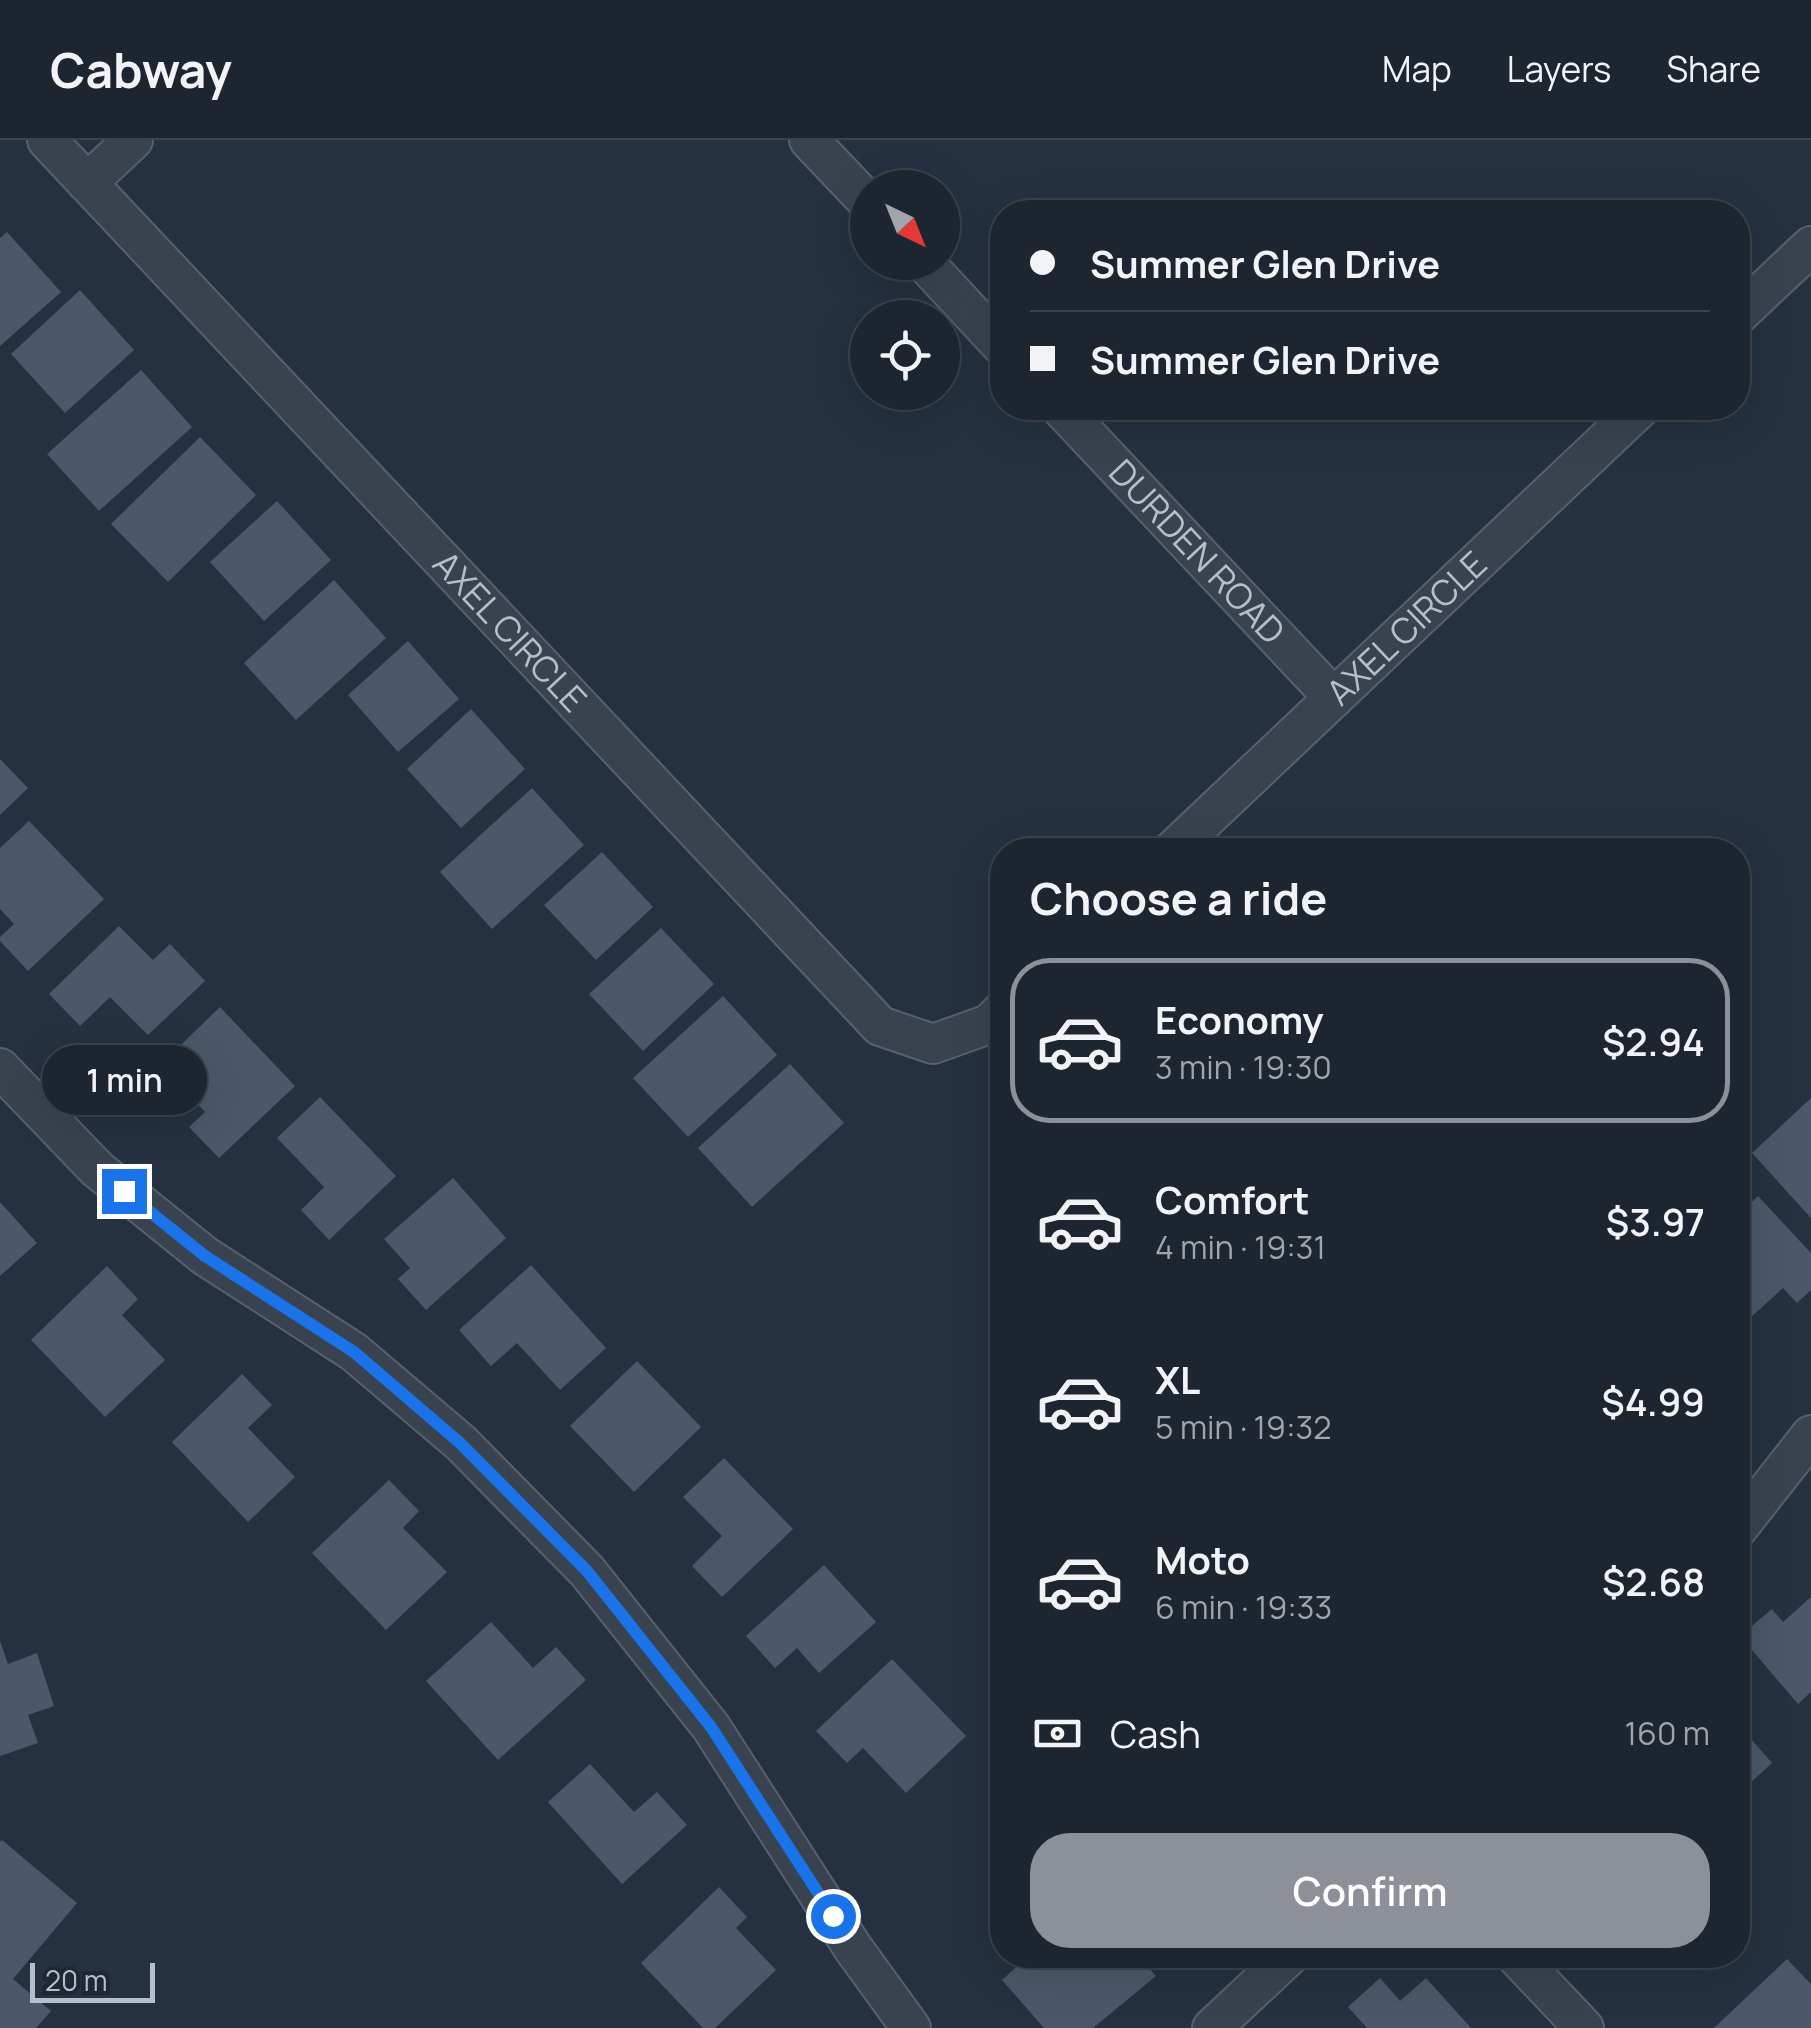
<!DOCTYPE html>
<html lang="en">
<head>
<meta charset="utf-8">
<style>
	:root { --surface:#1c2530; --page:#252d38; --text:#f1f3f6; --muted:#a0a5ab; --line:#3a424c; --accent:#8c9099 }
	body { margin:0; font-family:Manrope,sans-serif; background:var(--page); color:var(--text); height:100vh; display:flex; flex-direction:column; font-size:38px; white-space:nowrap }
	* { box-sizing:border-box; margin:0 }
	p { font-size:32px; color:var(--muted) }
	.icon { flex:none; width:55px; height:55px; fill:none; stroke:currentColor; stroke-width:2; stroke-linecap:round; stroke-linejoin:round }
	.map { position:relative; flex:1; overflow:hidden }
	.details { position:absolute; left:990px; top:698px; width:760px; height:1130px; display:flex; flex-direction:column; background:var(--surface); border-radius:40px; box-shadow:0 10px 40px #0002,0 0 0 2px var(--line) }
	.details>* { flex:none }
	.banner { position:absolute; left:990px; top:60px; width:760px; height:220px; border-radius:40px; box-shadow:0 10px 40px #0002,0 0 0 2px var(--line); display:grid; align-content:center; height:220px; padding:0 40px; background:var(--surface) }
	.needle { width:65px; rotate:137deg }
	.buttons { position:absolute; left:850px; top:30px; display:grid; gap:20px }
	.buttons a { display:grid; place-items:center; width:110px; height:110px; border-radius:50%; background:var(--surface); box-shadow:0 10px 40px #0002,0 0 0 2px var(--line); font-size:50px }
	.scale { position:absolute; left:30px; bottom:25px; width:125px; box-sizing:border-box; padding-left:10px; border:5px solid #b5beca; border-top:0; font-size:28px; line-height:35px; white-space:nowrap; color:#b5beca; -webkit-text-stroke:8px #1e2835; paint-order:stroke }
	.end { position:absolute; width:45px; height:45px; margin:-22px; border:12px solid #1a73e8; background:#fff; box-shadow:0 0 0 5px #fff }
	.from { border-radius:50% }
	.bubble { position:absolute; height:70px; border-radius:35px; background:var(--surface); box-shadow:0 10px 40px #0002,0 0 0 2px var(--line); font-size:32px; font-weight:600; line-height:70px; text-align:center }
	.banner b { display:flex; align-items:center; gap:35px; height:95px; font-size:38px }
	.banner b+b { border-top:2px solid var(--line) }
	.banner i { width:25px; height:25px; background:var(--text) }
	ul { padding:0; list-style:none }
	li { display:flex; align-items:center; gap:30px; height:165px; margin:0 20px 15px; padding:0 20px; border:5px solid transparent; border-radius:40px }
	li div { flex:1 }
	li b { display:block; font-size:38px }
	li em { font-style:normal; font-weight:600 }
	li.selected { border-color:var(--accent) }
	li>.icon { width:90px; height:90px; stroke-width:1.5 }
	h2 { padding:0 40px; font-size:45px; line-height:120px }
	.pay { display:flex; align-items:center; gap:25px; height:110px; padding:0 40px; font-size:38px }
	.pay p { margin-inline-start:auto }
	.button { display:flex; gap:20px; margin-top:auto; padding:20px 40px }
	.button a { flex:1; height:115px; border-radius:40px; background:var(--accent); color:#fff; font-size:40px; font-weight:600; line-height:115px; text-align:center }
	header { display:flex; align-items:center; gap:60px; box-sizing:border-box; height:140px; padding:0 50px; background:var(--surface); border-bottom:2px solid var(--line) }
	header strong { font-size:48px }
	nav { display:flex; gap:55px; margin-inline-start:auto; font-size:35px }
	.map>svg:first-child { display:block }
	.building { fill:#4a5869 }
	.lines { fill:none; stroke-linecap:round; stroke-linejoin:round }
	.minor-casing { stroke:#57616d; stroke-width:42 }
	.minor { stroke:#394350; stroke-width:38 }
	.route { stroke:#1a73e8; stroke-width:12 }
	.labels { text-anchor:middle; stroke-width:9; stroke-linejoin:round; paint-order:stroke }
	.street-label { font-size:35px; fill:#b5beca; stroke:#1e2835 }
</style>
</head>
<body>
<header>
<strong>Cabway</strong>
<nav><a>Map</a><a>Layers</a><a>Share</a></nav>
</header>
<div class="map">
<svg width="1811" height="1888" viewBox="0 0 1811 1888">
	<rect width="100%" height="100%" fill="#253140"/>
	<path class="building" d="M7,92L61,152L0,206V98Z
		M80,150L134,210L65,273L11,214Z
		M141,230L192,287L99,371L47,314Z
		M200,297L256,355L168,442L111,384Z
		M277,361L331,420L264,481L210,422Z
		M334,440L386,498L296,580L244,523Z
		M408,501L459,559L398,612L348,555Z
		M471,569L525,629L461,688L407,629Z
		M0,619L28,648L0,675Z
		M532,648L584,705L492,789L440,732Z
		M29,681L104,759L28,831L0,801V797L14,784L0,769V708Z
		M602,712L653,767L596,820L544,765Z
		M119,786L153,820L170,804L205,841L148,895L110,857L80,886L49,854Z
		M661,788L714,844L643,911L589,854Z
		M723,856L777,915L688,997L633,938Z
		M220,867L295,946L219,1018L189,987L205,972L160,925Z
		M790,924L844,983L752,1067L698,1008Z
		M320,957L396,1036L329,1100L301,1070L324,1047L277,998Z
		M1811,958V1078L1752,1013Z
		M453,1038L506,1098L426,1170L398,1139L410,1128L384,1099Z
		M1758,1056L1811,1113V1150L1797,1163L1783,1148L1738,1189V1075Z
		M0,1062L37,1103L0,1136Z
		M531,1125L606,1208L560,1250L517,1203L491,1226L459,1190Z
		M107,1126L138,1159L122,1175L165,1220L105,1277L31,1200Z
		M637,1221L701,1287L634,1352L570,1286Z
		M1738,1230L1749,1242L1738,1253Z
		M242,1234L272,1265L248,1288L295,1337L248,1382L172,1302Z
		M724,1318L793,1389L722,1457L692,1426L722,1396L683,1357Z
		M389,1340L419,1371L403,1388L447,1432L386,1490L312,1413Z
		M824,1425L876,1482L819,1533L797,1508L775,1528L746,1496Z
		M1811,1457V1552L1798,1564L1740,1496L1772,1469L1783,1482Z
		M491,1482L533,1528L556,1507L586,1540L498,1620L426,1541Z
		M0,1501L8,1524L37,1513L54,1566L28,1575L38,1603L0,1616Z
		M892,1519L966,1596L906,1653L863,1608L847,1623L816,1591Z
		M1738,1584L1772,1623L1738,1654Z
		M590,1624L634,1672L657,1652L687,1685L622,1744L548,1662Z
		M2,1700L77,1763L13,1839L51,1871L36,1888H0V1702Z
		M719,1747L747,1777L736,1788L776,1830L715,1888H703L641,1823Z
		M1030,1815H1137L1156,1836L1093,1888H1044L1002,1840Z
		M1787,1819L1811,1844V1888H1714Z
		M1380,1838L1400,1861L1426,1838L1471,1888H1367L1348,1867Z"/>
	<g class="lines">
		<g class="minor-casing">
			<g id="minor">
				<path id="s1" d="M47,0L880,886L933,904L989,884L1002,871"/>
				<path d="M809,0L868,62"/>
				<path d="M87,43L133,0"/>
				<path d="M924,122L1002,206"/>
				<path d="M1738,175L1811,106"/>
				<path id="s2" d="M1061,268L1334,558"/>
				<path id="s3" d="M1173,710L1640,268"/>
				<path d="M0,928L97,1029L205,1116L354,1212L461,1303L587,1431L711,1587L853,1808L911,1888"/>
				<path d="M1738,1388L1811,1295"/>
				<path d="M1515,1815L1584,1888"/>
				<path d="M1212,1888L1290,1815"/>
			</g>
		</g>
		<use href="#minor" class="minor"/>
	</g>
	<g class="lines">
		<path class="route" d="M124,1051L205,1116L354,1212L460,1303L587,1431L711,1587L833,1776"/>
	</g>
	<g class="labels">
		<g class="street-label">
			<text dy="12" stroke="none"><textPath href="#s2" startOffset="198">DURDEN ROAD</textPath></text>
			<text dy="12" stroke="none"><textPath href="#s3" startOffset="322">AXEL CIRCLE</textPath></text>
			<text dy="12" stroke="none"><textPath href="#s1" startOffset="675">AXEL CIRCLE</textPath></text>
		</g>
	</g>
</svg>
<div class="buttons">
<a><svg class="needle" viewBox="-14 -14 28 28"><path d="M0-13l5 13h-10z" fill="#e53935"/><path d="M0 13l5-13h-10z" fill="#a0a5ab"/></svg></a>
<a><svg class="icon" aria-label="locate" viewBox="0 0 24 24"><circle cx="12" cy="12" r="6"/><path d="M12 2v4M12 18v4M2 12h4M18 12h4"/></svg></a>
</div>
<div class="scale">20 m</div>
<i class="end from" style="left:833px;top:1776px"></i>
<i class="end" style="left:124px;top:1051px"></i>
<div class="bubble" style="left:42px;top:905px;width:165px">1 min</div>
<div class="banner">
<b><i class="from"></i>Summer Glen Drive</b>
<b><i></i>Summer Glen Drive</b>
</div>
<section class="details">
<h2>Choose a ride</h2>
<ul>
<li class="selected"><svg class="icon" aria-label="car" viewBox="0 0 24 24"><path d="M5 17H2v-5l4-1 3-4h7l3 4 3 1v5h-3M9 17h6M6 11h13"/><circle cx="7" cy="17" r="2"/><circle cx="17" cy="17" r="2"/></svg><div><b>Economy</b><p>3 min · 19:30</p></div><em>$2.94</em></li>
<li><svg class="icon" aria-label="car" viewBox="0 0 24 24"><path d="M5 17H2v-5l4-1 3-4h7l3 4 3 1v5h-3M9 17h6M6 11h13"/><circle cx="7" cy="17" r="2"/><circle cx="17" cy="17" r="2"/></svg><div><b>Comfort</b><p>4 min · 19:31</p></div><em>$3.97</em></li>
<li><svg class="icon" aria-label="car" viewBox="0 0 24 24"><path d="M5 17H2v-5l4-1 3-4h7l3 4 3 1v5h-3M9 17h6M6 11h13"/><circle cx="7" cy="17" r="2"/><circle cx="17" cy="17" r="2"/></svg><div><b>XL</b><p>5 min · 19:32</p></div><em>$4.99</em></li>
<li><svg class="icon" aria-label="car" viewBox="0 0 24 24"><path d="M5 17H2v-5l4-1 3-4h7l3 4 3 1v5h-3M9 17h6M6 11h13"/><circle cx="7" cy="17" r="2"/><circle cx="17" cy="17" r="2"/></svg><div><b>Moto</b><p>6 min · 19:33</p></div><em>$2.68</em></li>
</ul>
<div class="pay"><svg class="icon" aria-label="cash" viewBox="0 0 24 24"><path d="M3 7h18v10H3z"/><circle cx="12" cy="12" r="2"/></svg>Cash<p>160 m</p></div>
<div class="button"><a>Confirm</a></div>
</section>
</div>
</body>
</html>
